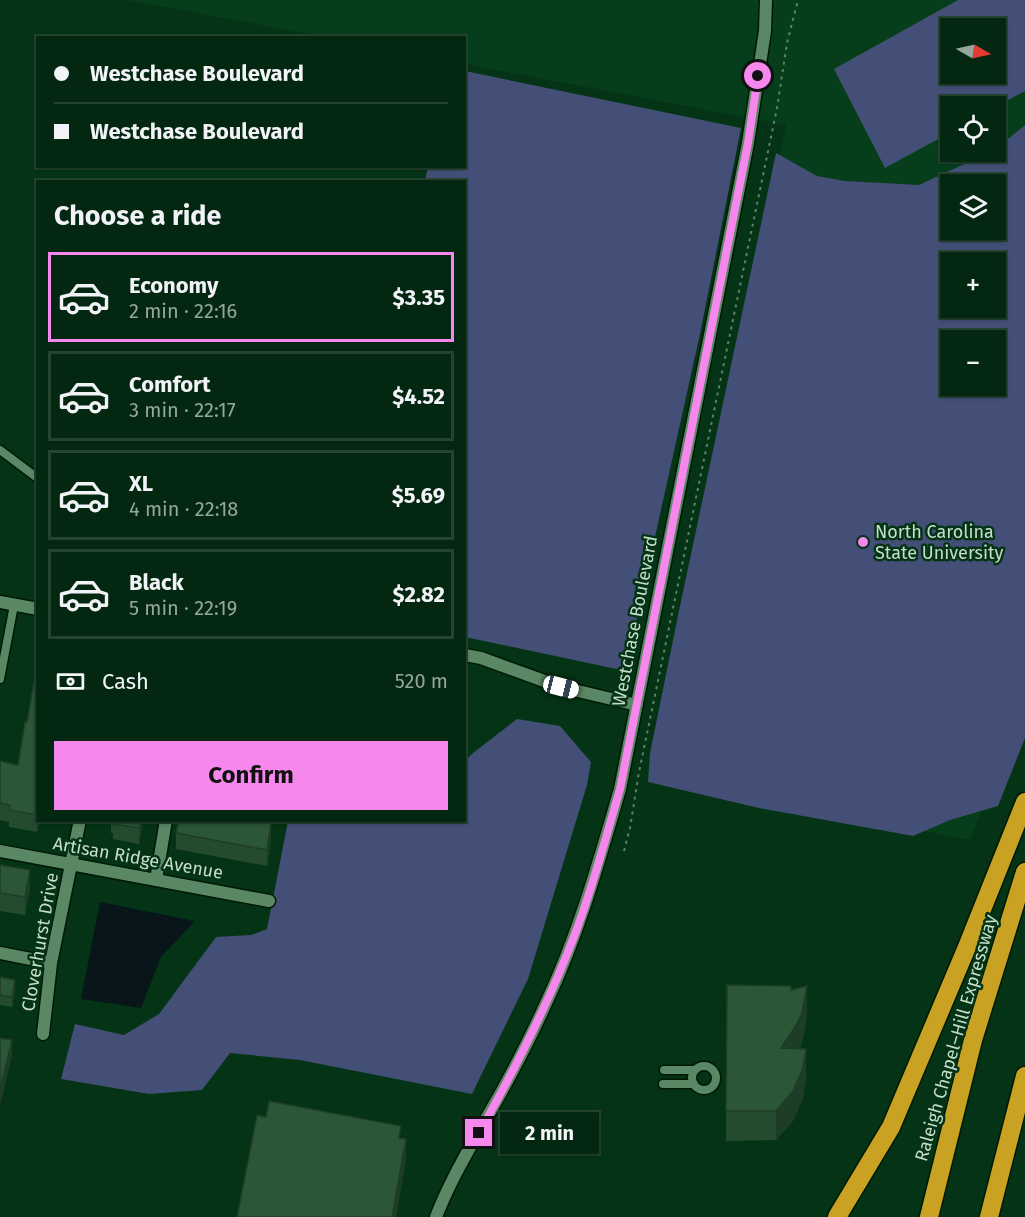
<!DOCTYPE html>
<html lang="en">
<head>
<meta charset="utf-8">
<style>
	:root { --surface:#032710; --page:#0d2f19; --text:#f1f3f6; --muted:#97a59f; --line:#244430; --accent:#f688ed }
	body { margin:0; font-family:"Fira Sans",sans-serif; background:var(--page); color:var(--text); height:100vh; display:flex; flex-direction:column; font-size:22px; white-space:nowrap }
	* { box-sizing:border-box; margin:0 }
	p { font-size:20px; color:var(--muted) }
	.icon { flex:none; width:33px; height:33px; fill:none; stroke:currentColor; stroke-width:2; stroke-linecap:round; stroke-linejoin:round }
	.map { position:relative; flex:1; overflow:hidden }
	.panel { position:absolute; left:36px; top:180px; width:430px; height:642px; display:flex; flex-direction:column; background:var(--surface); border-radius:0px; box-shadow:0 2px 4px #0004,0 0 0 2px var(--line) }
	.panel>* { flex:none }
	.guide { position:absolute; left:36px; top:36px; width:430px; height:132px; border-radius:0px; box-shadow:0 2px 4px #0004,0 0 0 2px var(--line); display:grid; align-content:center; height:132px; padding:0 18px; background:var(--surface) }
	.needle { width:39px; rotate:99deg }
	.buttons { position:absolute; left:940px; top:18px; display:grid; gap:12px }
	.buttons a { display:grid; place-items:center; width:66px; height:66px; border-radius:0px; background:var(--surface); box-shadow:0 2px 4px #0004,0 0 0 2px var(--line); font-size:30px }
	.end { position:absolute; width:27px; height:27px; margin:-14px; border:8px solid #f688ed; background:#111; box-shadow:0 0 0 3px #111 }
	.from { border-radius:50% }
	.bubble { position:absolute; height:42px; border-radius:0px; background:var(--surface); box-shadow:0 2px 4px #0004,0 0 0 2px var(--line); font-size:20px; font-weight:700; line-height:42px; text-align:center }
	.car { position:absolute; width:18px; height:36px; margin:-18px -9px; border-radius:8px; box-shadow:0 0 4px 2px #0007; background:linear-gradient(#fff 24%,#345 0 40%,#fff 0 76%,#345 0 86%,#fff 0) }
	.guide b { display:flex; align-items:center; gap:21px; height:57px; font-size:22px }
	.guide b+b { border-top:2px solid var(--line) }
	.guide i { width:15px; height:15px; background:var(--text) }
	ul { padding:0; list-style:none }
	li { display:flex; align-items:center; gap:18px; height:90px; margin:0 12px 9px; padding:0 6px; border:3px solid var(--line); border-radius:0px }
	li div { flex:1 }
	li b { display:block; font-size:22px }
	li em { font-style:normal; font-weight:700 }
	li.selected { border-color:var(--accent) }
	li>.icon { width:54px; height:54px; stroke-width:1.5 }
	h2 { padding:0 18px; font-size:27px; line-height:72px }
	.pay { display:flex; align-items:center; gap:15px; height:66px; padding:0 18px; font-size:22px }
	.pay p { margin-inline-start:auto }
	.action { display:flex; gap:12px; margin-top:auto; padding:12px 18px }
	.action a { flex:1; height:69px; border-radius:0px; background:var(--accent); color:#111; font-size:24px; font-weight:700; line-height:69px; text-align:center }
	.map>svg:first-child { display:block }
	.built { fill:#063e1b; fill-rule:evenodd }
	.green { fill:#434f76; fill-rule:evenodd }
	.water { fill:#081619 }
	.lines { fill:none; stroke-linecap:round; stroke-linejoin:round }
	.service-casing { stroke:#001904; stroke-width:11 }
	.minor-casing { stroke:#001904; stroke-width:15 }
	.motorway-casing { stroke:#001904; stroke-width:21 }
	.path { stroke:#5e8269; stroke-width:2; stroke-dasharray:3 4.5; stroke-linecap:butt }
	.service { stroke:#5a8764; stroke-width:8 }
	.minor { stroke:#5a8764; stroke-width:12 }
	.motorway { stroke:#c9a223; stroke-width:18 }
	.wall { fill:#254b2e }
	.shaded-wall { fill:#1e3d26 }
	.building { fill:#2b5736; stroke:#1e3d26; stroke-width:1.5 }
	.route { stroke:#f688ed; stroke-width:8 }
	.poi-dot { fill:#f688ed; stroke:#043415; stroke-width:2 }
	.labels { text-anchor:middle; stroke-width:5; stroke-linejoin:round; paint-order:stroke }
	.poi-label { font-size:18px; fill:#c6ddca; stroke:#043415; text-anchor:start }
	.street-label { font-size:18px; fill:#c6ddca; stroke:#043415 }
</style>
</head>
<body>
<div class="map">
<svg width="1025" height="1217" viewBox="0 0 1025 1217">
	<rect width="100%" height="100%" fill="#043415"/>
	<path class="built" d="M127,0H1025V699L970,840L652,778L786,125L465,64V38L325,37ZM951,28H996V74H951ZM951,106H996V152H951ZM951,184H996V230H951ZM951,262H996V308H951ZM951,340H996V386H951Z"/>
	<path class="green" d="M958,0H1025V91L996,107L951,106V132L885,168L834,69ZM951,28H996V74H951Z
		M465,71L741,128L700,334L635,627L621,670L465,637V182L425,181L428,167L465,166Z
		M1025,125V738L998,806L950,820L913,836L759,808L648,782L650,753L680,606L776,153L817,176L845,181L919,185L990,152H996V149ZM951,184H996V230H951ZM951,262H996V308H951ZM951,340H996V386H951Z
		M517,719L560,726L591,762L587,785L528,979L472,1094L300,1060L230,1053L202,1090L149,1094L61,1079L75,1024L124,1035L159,1014L216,937L251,935L267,929L288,821L465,820V761L473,753Z"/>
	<path class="water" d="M100,902L195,921L161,957L141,1008L81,999Z"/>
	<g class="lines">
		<g class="service-casing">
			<path id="service" d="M0,450L36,477
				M0,679L14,605
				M692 1078a12 12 0 1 1 24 0a12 12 0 1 1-24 0Z
				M664,1070H695
				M663,1084H694"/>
		</g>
		<g class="minor-casing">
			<path id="minor" d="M0,602L38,609
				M465,655L481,658L561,687L637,705
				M0,851L269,901
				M156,880L166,820
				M0,953L51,963
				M43,1034L51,963L80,820
				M436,1217C449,1183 468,1151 486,1119C508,1081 529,1041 547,1001C579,933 599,861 620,789L748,143L765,31L766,0"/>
		</g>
		<g class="motorway-casing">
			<path id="motorway" d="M837,1217L891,1127L967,947L1025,802
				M929,1217L973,1040L1025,872
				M989,1217L1025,1076"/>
		</g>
		<path class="path" d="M624,851L630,828L639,772L777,108L787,43L798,0"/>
		<use href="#service" class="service"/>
		<use href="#minor" class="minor"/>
		<use href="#motorway" class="motorway"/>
	</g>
	<path class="wall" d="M27,722L38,820H42L41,823H39L37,832L9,827V822L0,820V761L18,765Z
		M111,820H143L139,844L113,839V833H111Z
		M176,833L271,838L267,866L176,849Z
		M0,865L30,889L25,915L0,911Z
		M0,977L15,991L12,1007L0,1005Z
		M727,985L791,990L807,1015L802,1043L799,1049L806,1079L803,1098L793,1121L776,1140L726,1141Z"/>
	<path class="shaded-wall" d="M38,812V820H39V823L37,832Z
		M140,820H143L139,844V828Z
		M271,822V838L267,866V850Z
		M30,870V889L25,915V897Z
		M15,980V991L12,1007V997Z
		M807,986V1015L802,1043L797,1054L781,1048Z
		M12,1040V1056L0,1106V1090Z
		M806,1049V1079L803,1098L793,1121L776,1140V1111Z
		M406,1139V1160L396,1217H392Z"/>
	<path class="building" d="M38,658V812L37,815L9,810L10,805L0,803V761L18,765L25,722H27Z
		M114,820H140L139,828L113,824Z
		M179,820H262L271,822L267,850L176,833Z
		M0,865L30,870L25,897L0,893Z
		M0,977L15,980L12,997L0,995Z
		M727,985L791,986V990L807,986L802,1013L797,1024L781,1048L806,1049L803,1068L793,1091L776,1111H726Z
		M0,1038L12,1040L0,1090Z
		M269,1101L401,1126L399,1138L406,1139L392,1217H237L257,1115L266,1117Z"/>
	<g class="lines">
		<path class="route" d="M479,1133C515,1069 549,1003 575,934C593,887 606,837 620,789L748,143L758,76"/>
	</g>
	<circle class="poi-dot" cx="863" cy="542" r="6"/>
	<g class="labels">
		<g class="poi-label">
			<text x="875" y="538">North Carolina<tspan x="875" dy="21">State University</tspan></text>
		</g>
		<g class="street-label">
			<text transform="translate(635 621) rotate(-79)" y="6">Westchase Boulevard</text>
			<text transform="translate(138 858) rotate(10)" y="6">Artisan Ridge Avenue</text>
			<text transform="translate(40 942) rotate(-80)" y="6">Cloverhurst Drive</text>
			<text transform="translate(956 1038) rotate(-74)" y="6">Raleigh Chapel–Hill Expressway</text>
		</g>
	</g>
</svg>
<div class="buttons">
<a><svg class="needle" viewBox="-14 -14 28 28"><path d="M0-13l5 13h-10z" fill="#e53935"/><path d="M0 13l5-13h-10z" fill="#97a59f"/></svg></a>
<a><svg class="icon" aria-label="locate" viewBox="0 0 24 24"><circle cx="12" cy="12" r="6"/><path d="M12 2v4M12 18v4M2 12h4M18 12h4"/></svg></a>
<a><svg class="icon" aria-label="layers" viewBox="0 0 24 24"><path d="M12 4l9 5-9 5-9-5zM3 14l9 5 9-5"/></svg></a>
<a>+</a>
<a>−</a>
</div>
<i class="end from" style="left:758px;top:76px"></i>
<i class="end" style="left:479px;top:1133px"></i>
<div class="bubble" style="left:500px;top:1112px;width:99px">2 min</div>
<i class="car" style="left:561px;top:687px;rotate:104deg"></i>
<div class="guide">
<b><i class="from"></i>Westchase Boulevard</b>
<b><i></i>Westchase Boulevard</b>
</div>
<section class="panel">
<h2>Choose a ride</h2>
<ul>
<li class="selected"><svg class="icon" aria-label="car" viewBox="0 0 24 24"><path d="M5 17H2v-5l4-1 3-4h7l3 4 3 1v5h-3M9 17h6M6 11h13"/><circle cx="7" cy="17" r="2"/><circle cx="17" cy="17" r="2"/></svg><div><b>Economy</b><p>2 min · 22:16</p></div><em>$3.35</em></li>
<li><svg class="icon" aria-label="car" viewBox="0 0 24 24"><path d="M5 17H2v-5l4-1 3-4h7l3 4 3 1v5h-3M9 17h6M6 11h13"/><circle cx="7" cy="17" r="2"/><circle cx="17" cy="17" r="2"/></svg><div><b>Comfort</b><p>3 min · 22:17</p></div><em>$4.52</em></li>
<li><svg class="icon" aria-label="car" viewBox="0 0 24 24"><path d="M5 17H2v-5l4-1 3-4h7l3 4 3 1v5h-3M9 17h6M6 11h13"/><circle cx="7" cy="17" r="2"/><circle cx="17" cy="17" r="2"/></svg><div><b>XL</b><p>4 min · 22:18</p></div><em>$5.69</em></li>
<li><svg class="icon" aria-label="car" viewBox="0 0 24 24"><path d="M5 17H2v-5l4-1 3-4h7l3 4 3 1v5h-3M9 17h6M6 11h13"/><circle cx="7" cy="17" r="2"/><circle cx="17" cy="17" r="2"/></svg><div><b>Black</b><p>5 min · 22:19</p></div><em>$2.82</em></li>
</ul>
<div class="pay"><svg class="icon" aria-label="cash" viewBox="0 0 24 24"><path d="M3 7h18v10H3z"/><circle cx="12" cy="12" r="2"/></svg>Cash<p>520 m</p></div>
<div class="action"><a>Confirm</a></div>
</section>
</div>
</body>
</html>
